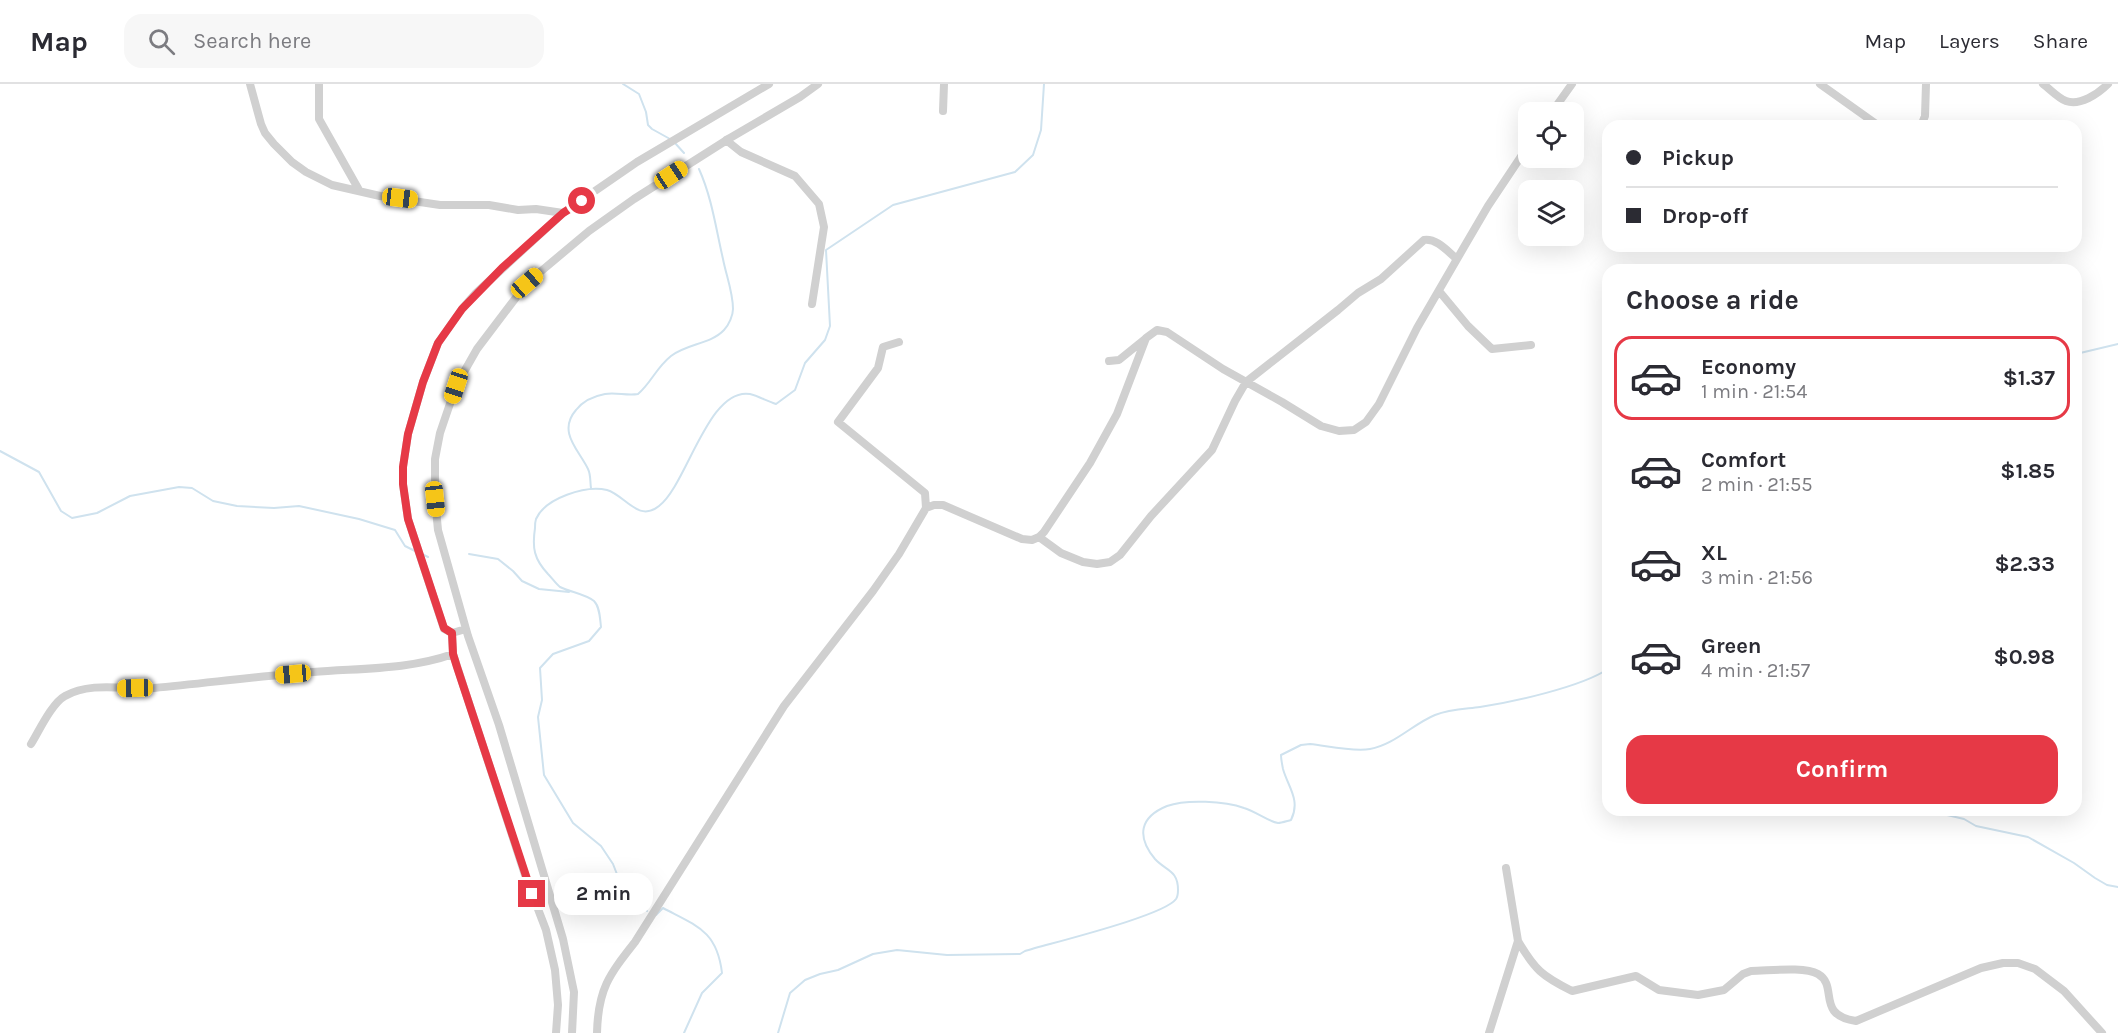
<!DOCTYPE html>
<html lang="en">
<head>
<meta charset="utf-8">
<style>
	:root { --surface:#fff; --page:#f7f7f7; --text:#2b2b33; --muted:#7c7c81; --line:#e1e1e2; --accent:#e63946 }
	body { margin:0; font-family:Karla,sans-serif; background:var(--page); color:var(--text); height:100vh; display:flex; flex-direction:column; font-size:22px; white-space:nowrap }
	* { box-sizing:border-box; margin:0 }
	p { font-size:20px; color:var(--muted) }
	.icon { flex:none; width:33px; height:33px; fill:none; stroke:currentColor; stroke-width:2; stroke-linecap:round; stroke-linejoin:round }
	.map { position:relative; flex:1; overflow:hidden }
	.details { position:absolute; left:1602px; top:180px; width:480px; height:552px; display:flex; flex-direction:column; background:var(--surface); border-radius:18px; box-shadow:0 6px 24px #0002 }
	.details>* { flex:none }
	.top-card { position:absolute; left:1602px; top:36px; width:480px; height:132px; border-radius:18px; box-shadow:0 6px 24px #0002; display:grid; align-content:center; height:132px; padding:0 24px; background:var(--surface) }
	.fabs { position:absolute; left:1518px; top:18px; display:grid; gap:12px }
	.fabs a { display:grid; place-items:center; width:66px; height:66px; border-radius:12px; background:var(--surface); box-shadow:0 6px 24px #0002; font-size:30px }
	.end { position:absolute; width:27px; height:27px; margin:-14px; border:8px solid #e63946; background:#fff; box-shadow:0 0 0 3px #fff }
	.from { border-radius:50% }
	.bubble { position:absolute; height:42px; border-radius:18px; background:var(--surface); box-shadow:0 6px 24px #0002; font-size:20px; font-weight:700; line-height:42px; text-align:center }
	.car { position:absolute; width:18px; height:36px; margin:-18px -9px; border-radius:8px; box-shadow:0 0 4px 2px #0007; background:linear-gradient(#f5c518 24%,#345 0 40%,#f5c518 0 76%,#345 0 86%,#f5c518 0) }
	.top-card b { display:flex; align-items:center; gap:21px; height:57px; font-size:22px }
	.top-card b+b { border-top:2px solid var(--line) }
	.top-card i { width:15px; height:15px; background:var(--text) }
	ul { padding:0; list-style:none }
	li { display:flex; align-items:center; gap:18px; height:84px; margin:0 12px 9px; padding:0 12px; border:3px solid transparent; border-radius:18px }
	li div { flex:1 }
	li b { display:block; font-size:22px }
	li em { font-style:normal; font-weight:700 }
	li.on { border-color:var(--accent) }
	li>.icon { width:54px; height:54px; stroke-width:1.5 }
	h2 { padding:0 24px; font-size:27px; line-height:72px }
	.cta { display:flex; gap:12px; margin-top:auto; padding:12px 24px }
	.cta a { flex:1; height:69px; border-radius:18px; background:var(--accent); color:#fff; font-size:24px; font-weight:700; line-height:69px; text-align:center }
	header { display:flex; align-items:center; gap:36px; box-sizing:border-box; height:84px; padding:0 30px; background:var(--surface); border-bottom:2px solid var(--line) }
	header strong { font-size:28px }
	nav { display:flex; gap:33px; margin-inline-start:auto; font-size:21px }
	.search { width:420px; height:54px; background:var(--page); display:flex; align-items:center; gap:15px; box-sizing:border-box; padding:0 21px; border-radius:18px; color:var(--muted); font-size:22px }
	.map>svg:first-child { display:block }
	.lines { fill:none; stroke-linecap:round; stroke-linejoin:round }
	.stream { stroke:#cfe2ee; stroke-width:2 }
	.street { stroke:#d0d0d0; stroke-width:8 }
	.route { stroke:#e63946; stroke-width:8 }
</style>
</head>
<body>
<header>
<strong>Map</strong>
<div class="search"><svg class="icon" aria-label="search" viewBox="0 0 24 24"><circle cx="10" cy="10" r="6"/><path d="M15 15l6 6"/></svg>Search here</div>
<nav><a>Map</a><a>Layers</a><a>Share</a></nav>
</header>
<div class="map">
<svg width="2118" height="949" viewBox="0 0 2118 949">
	<rect width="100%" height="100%" fill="#fff"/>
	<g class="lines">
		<path class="stream" d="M623,0L639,10L646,28L648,41L652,45L670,55
			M675,59L684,69
			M2076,270L2118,260
			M0,367L39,388L61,427L72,434L97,429L130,412L179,403L192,404L213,417L237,422L274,424L299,422L359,435L395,446L405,462L417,468
			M591,404C590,398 591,391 588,385C579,366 557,348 576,326C583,317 594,312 605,310C616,308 627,312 638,310C651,299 656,284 671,272C686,260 711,260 724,246C729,241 733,231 733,225C733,208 726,191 723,175C716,145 712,114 699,85
			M422,470L428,473
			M469,470L498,475L513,487L522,497L539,505L569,508
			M1926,726L1964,735L1976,742L2028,753L2074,779L2095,794L2107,801L2118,803
			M647,827L644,823L627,816L613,780L601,762L573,739L544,691L538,633L542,616L540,584L553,570L589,557L601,543C600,535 600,523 594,517C585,510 570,508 560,503C556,500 552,494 548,490C534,475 532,464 535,444C535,441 535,438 536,435C545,414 586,401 607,406C625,411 638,439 659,422C687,401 708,303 750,310C758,312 767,317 776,320L795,306L805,279L825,256L830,242L826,166L893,121L1015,88L1033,71L1041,46L1044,0
			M656,831L663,824C697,842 717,847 722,889L702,909L684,949
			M778,949L790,909L805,896L820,890L838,886L873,870L897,866L947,871L1020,870L1025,867C1051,859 1164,832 1176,815C1178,812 1178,810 1178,806C1178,786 1166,787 1155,775C1136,752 1140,733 1167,722C1186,715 1225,717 1244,724C1255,727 1267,737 1278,739C1281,739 1287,737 1291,736C1301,716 1288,703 1283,685C1282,680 1281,675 1281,671L1301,661L1310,660C1328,662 1353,668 1370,665C1394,661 1413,640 1435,631C1450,625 1465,625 1480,623C1513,618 1581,603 1608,585"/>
		<path class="street" d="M250,0L261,40L265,49L274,60L292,78L306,88L332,101L380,112L440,121H489L518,126L536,125L563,129
			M319,0V35L359,106
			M1820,0L1879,42
			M2043,0C2050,5 2058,14 2066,17C2080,22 2098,10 2108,0
			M943,27L944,0
			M1552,28L1572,0
			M1921,42L1925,32L1926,0
			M726,56L741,68L795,92L819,120L824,143L812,220
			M1439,207L1468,242L1492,265L1531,261
			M899,258L883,263L878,284L838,338L925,409L926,424
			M1109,277L1119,276L1145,255
			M1039,453L1061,469L1083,478L1097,480L1110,478L1120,471L1151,432L1212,366L1235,317L1246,298L1338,226L1358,209L1381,195L1424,156C1437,154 1448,168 1457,175
			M466,545L452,549L453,570L525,791L546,846L555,886L558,921L556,949
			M452,549L444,545L408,435L403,401V383L408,350L423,298L438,259L462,225L476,209L563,129L637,78L769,0
			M31,660C39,647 52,619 65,612C91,597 126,606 154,604C207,599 260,592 313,588C360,584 408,586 453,570
			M1518,857C1535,886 1542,892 1572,907L1636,892L1659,906L1698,911L1724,906L1743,890L1751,887C1768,887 1804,882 1818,890C1839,902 1815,931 1856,937L1981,884L2003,879H2018L2035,885L2064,907L2102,949
			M572,949L574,908L563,855L499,641L468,552L438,446L435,415V375L440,349L456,302L477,265L527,199L589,147L634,115L730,54L800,13L818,0
			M597,949C598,905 609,891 635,858L784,622L873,507L899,470L926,424L934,421H943L1022,455L1032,456L1039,453L1044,448L1090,379L1117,330L1146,254L1157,246L1167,248L1223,285L1282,318L1321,342L1339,347L1354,346L1366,338L1379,320L1417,244L1464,163L1488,122L1528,62
			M1489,949L1518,857L1506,784"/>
	</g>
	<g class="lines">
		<path class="route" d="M532,810L457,583L453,570L452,549L444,544L408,435L403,400V383L408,350L423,298L438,259L462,225L502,184L563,129L582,117"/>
	</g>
</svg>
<div class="fabs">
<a><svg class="icon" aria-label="locate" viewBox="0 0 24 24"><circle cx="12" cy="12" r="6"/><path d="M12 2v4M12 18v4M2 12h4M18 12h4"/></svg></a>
<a><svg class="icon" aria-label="layers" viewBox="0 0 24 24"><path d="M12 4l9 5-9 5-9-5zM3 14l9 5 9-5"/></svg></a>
</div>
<i class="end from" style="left:582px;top:117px"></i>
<i class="end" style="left:532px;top:810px"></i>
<div class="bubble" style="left:554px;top:789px;width:99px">2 min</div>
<i class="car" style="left:671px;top:91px;rotate:57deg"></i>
<i class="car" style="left:400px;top:114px;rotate:97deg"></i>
<i class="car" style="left:527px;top:199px;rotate:49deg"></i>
<i class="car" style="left:456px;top:302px;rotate:198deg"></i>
<i class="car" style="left:435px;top:415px;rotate:174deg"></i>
<i class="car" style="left:293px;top:590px;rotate:265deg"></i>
<i class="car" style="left:135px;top:604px;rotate:269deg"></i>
<div class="top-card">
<b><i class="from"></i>Pickup</b>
<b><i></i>Drop-off</b>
</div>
<section class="details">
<h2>Choose a ride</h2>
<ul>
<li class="on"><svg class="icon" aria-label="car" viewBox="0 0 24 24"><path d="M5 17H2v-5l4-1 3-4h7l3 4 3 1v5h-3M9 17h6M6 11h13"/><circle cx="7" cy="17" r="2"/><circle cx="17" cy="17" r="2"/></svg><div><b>Economy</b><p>1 min · 21:54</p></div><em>$1.37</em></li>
<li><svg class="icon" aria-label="car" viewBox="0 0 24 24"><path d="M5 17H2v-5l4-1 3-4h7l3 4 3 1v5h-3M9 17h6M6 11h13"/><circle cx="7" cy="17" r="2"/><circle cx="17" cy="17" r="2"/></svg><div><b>Comfort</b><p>2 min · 21:55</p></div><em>$1.85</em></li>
<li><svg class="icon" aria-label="car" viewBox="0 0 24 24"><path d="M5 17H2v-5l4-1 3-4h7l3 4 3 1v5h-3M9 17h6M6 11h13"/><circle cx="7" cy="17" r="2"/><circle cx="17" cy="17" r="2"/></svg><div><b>XL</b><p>3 min · 21:56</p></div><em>$2.33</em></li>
<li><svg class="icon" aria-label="car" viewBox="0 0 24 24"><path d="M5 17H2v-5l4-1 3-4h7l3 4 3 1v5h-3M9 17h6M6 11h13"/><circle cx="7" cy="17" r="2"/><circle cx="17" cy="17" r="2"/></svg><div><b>Green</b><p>4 min · 21:57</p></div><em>$0.98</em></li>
</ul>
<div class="cta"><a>Confirm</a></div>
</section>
</div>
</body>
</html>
